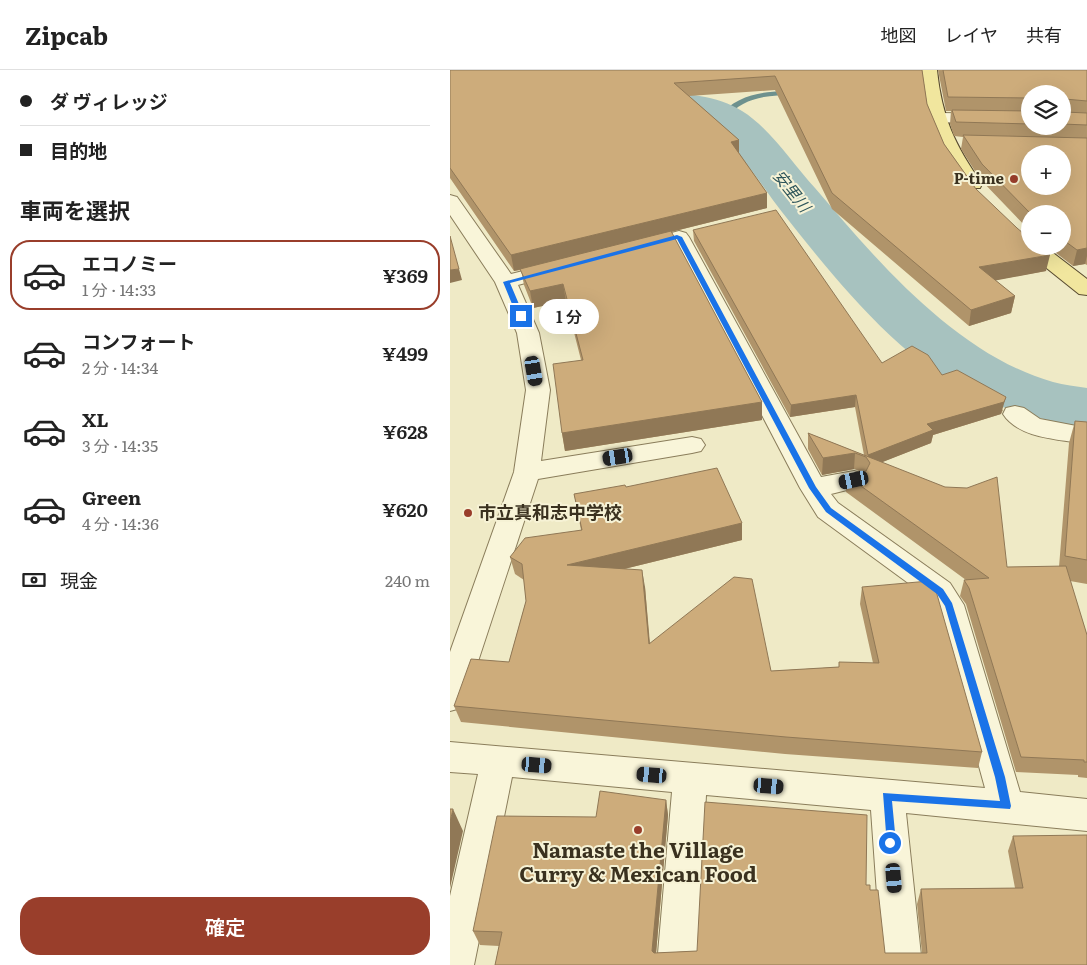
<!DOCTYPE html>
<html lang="ja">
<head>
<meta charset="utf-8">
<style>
	:root { --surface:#fff; --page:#f2f2f2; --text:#222; --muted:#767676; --line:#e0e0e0; --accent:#993e2b }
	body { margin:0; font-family:Literata,"Noto Sans JP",serif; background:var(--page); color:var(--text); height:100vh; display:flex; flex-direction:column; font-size:19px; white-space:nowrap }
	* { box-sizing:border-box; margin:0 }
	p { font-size:16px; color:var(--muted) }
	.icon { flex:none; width:28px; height:28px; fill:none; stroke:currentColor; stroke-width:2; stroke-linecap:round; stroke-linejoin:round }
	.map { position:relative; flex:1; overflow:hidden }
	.panel { display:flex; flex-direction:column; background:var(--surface); width:450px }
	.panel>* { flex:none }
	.hud { display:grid; align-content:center; height:110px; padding:0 20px; background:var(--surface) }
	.fabs { position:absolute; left:571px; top:15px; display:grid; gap:10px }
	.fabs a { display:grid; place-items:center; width:50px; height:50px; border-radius:50%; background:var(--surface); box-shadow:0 5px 20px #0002; font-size:25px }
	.end { position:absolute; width:22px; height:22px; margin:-11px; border:6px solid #1a73e8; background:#fff; box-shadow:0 0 0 2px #fff }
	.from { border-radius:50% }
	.bubble { position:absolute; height:35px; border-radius:18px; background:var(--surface); box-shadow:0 5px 20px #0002; font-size:16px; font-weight:600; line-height:35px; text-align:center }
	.car { position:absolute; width:15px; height:30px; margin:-15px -8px; border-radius:6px; box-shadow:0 0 4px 1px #0007; background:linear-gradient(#222 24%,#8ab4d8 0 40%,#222 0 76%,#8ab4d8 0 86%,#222 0) }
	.hud b { display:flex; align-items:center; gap:18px; height:48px; font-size:19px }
	.hud b+b { border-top:1px solid var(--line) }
	.hud i { width:12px; height:12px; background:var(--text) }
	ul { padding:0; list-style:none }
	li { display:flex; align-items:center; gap:15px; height:70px; margin:0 10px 8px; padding:0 10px; border:2px solid transparent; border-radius:20px }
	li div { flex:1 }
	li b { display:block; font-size:19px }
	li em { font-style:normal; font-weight:600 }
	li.on { border-color:var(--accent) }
	li>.icon { width:45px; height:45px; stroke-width:1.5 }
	h2 { padding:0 20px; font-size:22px; line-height:60px }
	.pay { display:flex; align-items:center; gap:12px; height:55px; padding:0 20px; font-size:19px }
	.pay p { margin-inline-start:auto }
	.primary-button { display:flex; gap:10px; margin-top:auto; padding:10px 20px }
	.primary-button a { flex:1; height:58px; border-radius:20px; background:var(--accent); color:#fff; font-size:20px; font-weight:600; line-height:58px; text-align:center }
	header { display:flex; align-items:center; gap:30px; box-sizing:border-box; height:70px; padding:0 25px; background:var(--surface); border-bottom:1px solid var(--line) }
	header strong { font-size:24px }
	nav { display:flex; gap:28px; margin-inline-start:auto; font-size:18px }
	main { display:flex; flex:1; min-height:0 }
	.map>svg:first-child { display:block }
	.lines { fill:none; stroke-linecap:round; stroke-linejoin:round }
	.stream { fill:#6d918e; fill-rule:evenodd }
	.river { fill:#a7c2bf; fill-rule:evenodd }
	.minor-casing { stroke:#8a7d5b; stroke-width:2 }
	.major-casing { stroke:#584a2f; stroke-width:2 }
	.minor { fill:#f9f5d9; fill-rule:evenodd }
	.major { fill:#f1e69e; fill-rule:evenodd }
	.wall { fill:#b0946a; fill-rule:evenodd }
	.shaded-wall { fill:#907856 }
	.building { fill:#cdac7b; stroke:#907856; fill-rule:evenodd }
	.route { fill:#1a73e8 }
	.poi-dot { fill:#993e2b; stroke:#f6f2d5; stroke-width:2 }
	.labels { text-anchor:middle; stroke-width:4; stroke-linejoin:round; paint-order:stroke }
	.far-poi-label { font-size:15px; font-weight:bold; fill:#3a311f; stroke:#f6f2d5; text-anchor:end }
	.far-water-label { font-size:16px; font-style:italic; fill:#2e555a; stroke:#f6f2d5 }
	.poi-label { font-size:18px; font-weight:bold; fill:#3a311f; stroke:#f6f2d5; text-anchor:start }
	.near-poi-label { font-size:21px; font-weight:bold; fill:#3a311f; stroke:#f6f2d5 }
</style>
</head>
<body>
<header>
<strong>Zipcab</strong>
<nav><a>地図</a><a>レイヤ</a><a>共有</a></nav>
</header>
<main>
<section class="panel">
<div class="hud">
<b><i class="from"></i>ダ ヴィレッジ</b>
<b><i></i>目的地</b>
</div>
<h2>車両を選択</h2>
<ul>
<li class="on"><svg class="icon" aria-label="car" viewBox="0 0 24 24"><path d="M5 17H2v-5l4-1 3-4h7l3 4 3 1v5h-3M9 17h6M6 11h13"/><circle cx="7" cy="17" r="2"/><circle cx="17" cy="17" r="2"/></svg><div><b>エコノミー</b><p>1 分 · 14:33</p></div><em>¥369</em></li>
<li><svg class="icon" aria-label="car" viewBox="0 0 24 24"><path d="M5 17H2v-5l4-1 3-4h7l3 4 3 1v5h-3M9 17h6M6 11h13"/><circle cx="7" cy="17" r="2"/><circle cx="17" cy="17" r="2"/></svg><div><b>コンフォート</b><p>2 分 · 14:34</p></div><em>¥499</em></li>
<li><svg class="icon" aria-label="car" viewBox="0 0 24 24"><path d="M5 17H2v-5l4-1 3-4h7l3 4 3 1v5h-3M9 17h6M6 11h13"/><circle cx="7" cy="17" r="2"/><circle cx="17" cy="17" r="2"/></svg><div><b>XL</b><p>3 分 · 14:35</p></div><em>¥628</em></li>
<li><svg class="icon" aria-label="car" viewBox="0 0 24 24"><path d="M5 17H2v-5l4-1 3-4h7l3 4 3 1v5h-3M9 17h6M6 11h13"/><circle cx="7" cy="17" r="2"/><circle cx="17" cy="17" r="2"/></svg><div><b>Green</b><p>4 分 · 14:36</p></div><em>¥620</em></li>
</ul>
<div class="pay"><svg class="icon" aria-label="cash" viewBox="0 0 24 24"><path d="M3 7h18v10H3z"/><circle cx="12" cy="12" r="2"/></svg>現金<p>240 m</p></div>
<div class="primary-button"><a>確定</a></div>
</section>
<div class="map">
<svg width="637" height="895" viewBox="0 0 637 895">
	<rect width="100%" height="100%" fill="#efeac6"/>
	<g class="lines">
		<path class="stream" d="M334,21L347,23L343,25C318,25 292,27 276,49L269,47C285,26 309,22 334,21Z"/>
		<path class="river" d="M204,22C232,23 268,25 292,41C321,59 342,93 365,118C428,192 507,285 603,312C614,315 626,316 637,318V358C599,351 563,343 527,327C449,290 385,209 332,142C309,113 280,61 243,51C213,43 178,48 148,51C98,55 49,61 0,68V42L119,28Z"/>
		<g class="minor-casing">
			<path id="minor" d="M485,43L580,44V54L479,52L477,48L479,44Z
				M0,125L7,127L61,204L109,192L116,194L119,198L116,202L68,215L89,263L100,320L91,391L242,367L251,369L255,375L251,381L242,383L88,409L16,628L11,638L0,641V582L64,402L76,320L67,263L45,212L0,145Z
				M229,161L236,163L239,167L371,407L404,401L413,404L417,410L413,416L381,424L388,433L500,513L514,535L570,722L637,729V761L456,743L472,895H432L421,740L256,725L247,895H207L222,722L62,707L24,895H0V826L28,704L0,702V672L535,718L485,537L480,529L368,447L350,418L223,175L190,183L183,181L180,177L183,173Z
				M565,336L574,338L590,349L637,358V374C610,369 569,369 553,344L556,338Z"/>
		</g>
		<g class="major-casing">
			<path id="major" d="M471,0H487C492,48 505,75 532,114L530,118H516C489,81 475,46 471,0Z
				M580,170V176H594L637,209V225L629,224L574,180L571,176L574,172Z"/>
		</g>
		<use href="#minor" class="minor"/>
		<use href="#major" class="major"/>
	</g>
	<path class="wall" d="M0,0H472L477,34L494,74L526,119L596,201L545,210L565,226L561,243L519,256L382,139L325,20L239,26L289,70V83L317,123V138L221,162L312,332V350L115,381L112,363L131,290L116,231L83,238L74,215L71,200L64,201L0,108Z
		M488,0H637V195L635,194L623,196L597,176H612V144H580V161L530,109L511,79L513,67L504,66L500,54L501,41H496ZM580,24L612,54V56H580Z
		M243,160L432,293L492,305L553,340L551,344L483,365L481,373L432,392L557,497H609L619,373L625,351L637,352V514L620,511L637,565V708L628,707V705L566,702L516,534L510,526L514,510H516L396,422L397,406L412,402L404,399L372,405L358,379V363L414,385L405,337L340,347L244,171Z
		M176,417L292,453V470L174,499L195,517L200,573L321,601L389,597L423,593L410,534L412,517L532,682L528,698L335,684L11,652L4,636L59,592L76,531L74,510L65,504L60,487L131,460L124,424Z
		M216,730L218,745L206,883L247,881L416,815L420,820L435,883H472L467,834L471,819L565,818L558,781L563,766L637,895H45L49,876L30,875L23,861L146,747Z"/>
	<path class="shaded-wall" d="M289,70V85L281,72Z
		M317,123V138L64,201L61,185Z
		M637,178V186L635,194L623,196L627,180Z
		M600,185L596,201L527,214L529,197Z
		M9,199L12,210L0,213V200Z
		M113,214L116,231L83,238L80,221Z
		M565,226L561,243L519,256L521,240Z
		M406,325L405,337L340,347L341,335Z
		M556,327L551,344L483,365L481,373L420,397V393L418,389V385L477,354Z
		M312,332V350L115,381L112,363Z
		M405,383L404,399L372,405L373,388Z
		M292,453V470L121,512L117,495Z
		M192,500L195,517L201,591L199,574Z
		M216,730L218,745L205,895L202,881Z
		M3,739L13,761L0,818V752Z"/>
	<path class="building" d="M0,0H472L477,34L494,74L526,119L567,158L580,169V176H589L600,185L529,197L565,226L521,240L382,123L325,6L224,13L289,70L281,72L317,123L61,185L0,98Z
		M493,0H637V31L615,29L614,42L637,43V55L612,54V24H580V28L498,27Z
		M502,40L580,41V54L506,52Z
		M513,65L637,68V178L627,180L612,169V144H581L532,94ZM580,84H612V116H580Z
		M326,140L432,293L462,276L478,285L492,305L507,300L556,327L554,332L477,354L483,360L418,385L406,325L341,335L243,160Z
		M221,161L312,332L112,363L103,294L133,290L113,214L80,221L70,199Z
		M0,166L9,199L0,200Z
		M625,351L637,352V490L615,486Z
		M358,363L495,417L517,418L547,407L557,497L616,496L637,565V692H634V690L571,687L519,518L514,510L539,508L397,406L416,401L420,393L416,387L405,383L373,388Z
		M267,398L292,453L117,495L192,500L199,574L284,507L302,509L321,601L389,597V592L429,593L412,517L479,511L486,521L532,682L336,667L4,636L21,589L59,592L76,531L72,494L60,487L75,468L132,460L124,424L175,415L176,417Z
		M150,721L216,730L202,881L204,883L247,881L255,732L417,745L416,815H420V820H428L435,883H477L471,819L573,818L563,766L637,765V895H45L52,862L23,861L47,746L146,747Z
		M0,739H3L0,752Z"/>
	<path class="route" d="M227,165L232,167L366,417L381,438L493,519L502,533L555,707L561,736L560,739L442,731L446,773L444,776H437L433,723L550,731L545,707L495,536L487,524L376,442L359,418L227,169L60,213L74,246L71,248L67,246L53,212Z"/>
	<g class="poi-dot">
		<circle cx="564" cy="109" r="5"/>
		<circle cx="18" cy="443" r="5"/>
		<circle cx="188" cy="760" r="5"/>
	</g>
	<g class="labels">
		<g class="far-poi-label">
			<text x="554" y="114">P-time</text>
		</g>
		<g class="far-water-label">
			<text transform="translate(342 121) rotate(51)" y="6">安里川</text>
		</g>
		<g class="poi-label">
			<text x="28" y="449">市立真和志中学校</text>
		</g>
		<g class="near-poi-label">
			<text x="188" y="788">Namaste the Village<tspan x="188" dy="24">Curry &amp; Mexican Food</tspan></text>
		</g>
	</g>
</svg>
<div class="fabs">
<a><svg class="icon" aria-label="layers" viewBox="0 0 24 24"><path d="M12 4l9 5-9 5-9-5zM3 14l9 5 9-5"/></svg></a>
<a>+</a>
<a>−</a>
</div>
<i class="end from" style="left:440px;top:773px"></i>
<i class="end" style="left:71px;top:246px"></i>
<div class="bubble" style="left:89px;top:229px;width:60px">1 分</div>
<i class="car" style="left:84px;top:301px;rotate:170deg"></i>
<i class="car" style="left:168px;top:387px;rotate:261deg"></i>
<i class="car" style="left:404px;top:410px;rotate:258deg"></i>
<i class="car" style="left:87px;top:695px;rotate:95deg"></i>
<i class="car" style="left:202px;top:705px;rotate:275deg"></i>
<i class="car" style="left:319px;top:716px;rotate:95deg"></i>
<i class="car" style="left:444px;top:808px;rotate:175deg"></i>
</div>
</main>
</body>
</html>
